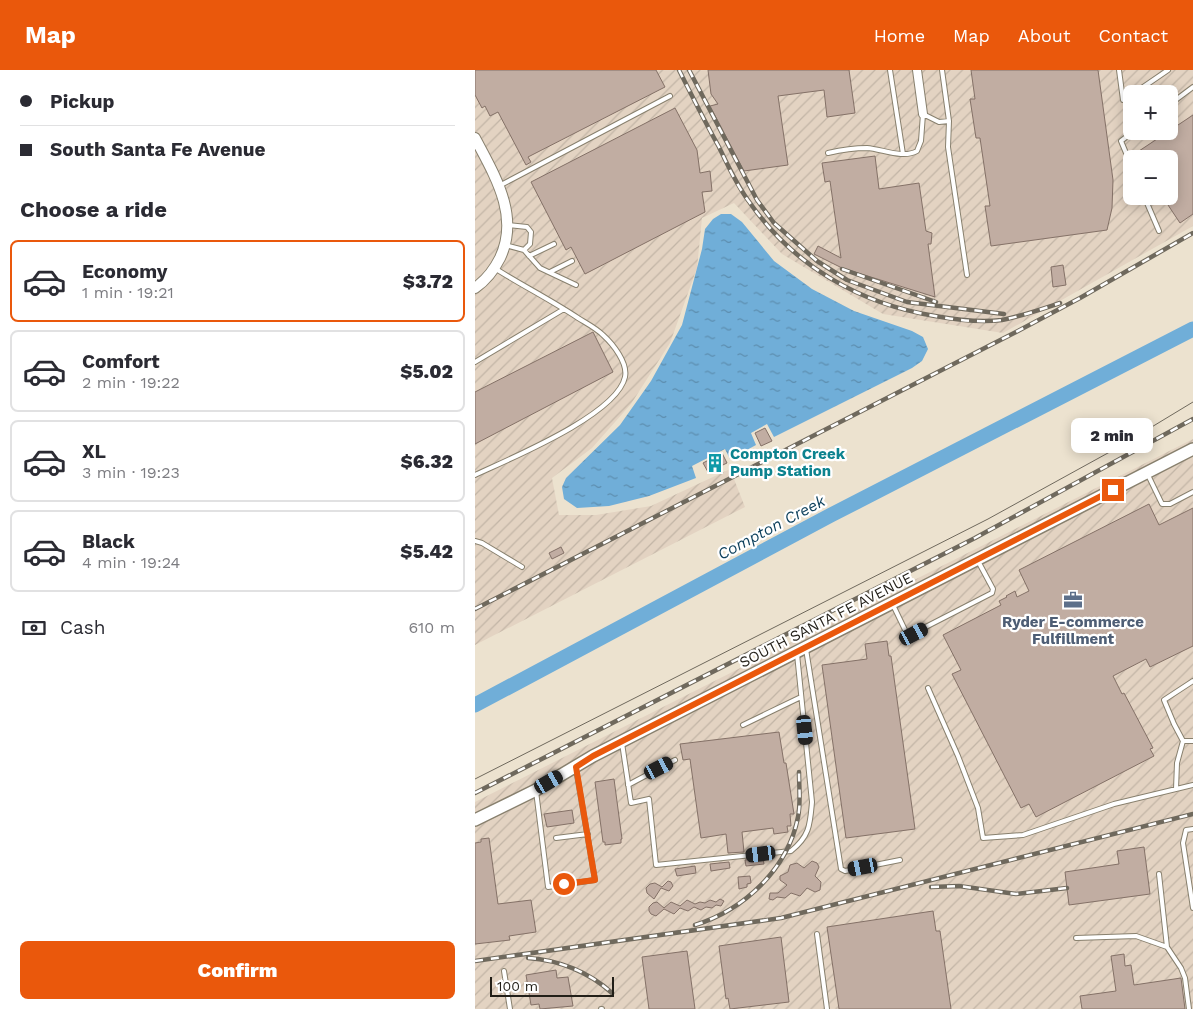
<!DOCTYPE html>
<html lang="en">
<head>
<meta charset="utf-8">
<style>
	:root { --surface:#fff; --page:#f7f7f7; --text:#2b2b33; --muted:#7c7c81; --line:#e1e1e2; --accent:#ea580c }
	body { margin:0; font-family:"Work Sans",sans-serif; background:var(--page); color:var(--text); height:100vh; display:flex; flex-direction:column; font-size:19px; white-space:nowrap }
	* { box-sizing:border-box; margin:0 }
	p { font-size:16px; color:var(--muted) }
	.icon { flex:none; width:28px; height:28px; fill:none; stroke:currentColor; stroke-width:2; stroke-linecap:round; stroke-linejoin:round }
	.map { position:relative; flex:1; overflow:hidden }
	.sheet { display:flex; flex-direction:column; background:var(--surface); width:475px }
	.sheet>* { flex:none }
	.banner { display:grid; align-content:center; height:110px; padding:0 20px; background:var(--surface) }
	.controls { position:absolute; left:648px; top:15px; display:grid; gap:10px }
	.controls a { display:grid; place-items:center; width:55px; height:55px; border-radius:8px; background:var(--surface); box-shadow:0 2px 12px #0003; font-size:25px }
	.scale { position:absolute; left:15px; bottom:12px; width:124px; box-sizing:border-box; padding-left:5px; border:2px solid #221f18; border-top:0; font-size:14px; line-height:18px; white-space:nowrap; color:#221f18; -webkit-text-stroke:4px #fff; paint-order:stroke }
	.end { position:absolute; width:22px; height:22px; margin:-11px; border:6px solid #ea580c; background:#fff; box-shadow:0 0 0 2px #fff }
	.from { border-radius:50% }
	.bubble { position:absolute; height:35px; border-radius:8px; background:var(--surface); box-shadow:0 2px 12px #0003; font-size:16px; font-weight:800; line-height:35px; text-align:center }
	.car { position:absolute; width:15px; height:30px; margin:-15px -8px; border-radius:6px; box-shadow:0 0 4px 1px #0007; background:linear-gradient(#222 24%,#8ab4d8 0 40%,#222 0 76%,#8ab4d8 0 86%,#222 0) }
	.banner b { display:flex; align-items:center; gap:18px; height:48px; font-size:19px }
	.banner b+b { border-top:1px solid var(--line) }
	.banner i { width:12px; height:12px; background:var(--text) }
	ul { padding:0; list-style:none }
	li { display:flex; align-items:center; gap:15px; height:82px; margin:0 10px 8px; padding:0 10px; border:2px solid var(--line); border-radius:8px }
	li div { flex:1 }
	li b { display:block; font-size:19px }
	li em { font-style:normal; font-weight:800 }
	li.active { border-color:var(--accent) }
	li>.icon { width:45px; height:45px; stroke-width:1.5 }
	h2 { padding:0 20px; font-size:22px; line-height:60px }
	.pay { display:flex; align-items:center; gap:12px; height:55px; padding:0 20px; font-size:19px }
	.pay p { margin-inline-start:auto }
	.primary-button { display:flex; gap:10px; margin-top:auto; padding:10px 20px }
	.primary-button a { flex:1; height:58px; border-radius:8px; background:var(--accent); color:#fff; font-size:20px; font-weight:800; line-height:58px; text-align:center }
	header { display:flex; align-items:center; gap:30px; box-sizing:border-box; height:70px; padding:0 25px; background:var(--accent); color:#fff }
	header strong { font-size:24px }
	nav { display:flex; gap:28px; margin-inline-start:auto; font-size:18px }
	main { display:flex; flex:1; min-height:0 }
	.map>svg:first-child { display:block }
	.industrial { fill:url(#industrial-furrows); fill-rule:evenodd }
	.water { fill:url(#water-ripples) }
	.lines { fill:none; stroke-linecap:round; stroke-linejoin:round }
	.river { stroke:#70aed8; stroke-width:15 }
	.building { fill:#c1ada2; stroke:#847167 }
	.service-casing { stroke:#88806e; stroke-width:6 }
	.minor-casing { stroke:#88806e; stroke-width:10 }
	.tertiary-casing { stroke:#88806e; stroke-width:12 }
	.secondary-casing { stroke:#88806e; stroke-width:14 }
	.service { stroke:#fff; stroke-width:4 }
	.minor { stroke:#fff; stroke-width:8 }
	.tertiary { stroke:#fff; stroke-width:10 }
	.secondary { stroke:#fff; stroke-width:11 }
	.tram { stroke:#6f695d; stroke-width:1 }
	.rail-casing { stroke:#6f695d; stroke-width:4.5 }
	.rail { stroke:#fff; stroke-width:2.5; stroke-dasharray:8; stroke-linecap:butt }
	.route { stroke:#ea580c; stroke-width:6 }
	.labels { text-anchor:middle; stroke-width:4.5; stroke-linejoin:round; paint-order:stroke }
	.culture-label { font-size:15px; font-weight:bold; fill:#0d838f; stroke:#fff; text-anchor:start }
	.street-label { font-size:15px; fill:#221f18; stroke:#fff }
	.service-label { font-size:15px; font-weight:bold; fill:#4e5e75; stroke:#fff }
	.water-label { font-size:16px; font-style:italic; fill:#0c3f5b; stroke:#fff }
</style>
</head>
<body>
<header>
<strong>Map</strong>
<nav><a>Home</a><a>Map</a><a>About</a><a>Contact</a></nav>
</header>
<main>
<section class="sheet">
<div class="banner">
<b><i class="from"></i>Pickup</b>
<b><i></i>South Santa Fe Avenue</b>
</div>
<h2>Choose a ride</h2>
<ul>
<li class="active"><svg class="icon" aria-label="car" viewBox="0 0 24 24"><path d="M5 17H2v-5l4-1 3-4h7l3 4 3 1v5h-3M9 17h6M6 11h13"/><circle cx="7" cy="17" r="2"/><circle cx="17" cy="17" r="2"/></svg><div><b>Economy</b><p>1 min · 19:21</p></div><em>$3.72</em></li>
<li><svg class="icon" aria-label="car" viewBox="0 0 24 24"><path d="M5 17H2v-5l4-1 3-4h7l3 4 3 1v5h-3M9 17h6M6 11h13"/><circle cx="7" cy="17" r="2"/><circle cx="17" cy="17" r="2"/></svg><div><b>Comfort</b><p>2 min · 19:22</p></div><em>$5.02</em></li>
<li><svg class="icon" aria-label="car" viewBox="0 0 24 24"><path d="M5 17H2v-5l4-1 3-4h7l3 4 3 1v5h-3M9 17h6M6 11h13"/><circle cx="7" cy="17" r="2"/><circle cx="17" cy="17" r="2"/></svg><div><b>XL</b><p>3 min · 19:23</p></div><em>$6.32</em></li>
<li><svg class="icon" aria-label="car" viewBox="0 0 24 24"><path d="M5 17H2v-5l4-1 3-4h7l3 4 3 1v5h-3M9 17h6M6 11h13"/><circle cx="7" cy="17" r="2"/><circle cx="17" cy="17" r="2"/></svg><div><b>Black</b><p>4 min · 19:24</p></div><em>$5.42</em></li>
</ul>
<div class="pay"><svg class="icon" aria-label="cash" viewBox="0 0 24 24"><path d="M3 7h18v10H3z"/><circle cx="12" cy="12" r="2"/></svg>Cash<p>610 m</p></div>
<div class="primary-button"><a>Confirm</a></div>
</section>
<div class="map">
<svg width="718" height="939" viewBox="0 0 718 939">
	<defs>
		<pattern id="industrial-furrows" width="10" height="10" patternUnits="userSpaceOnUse" patternTransform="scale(1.25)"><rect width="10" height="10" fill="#e3d3c2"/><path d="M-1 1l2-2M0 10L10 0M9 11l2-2" fill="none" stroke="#c2b5a6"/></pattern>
		<pattern id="water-ripples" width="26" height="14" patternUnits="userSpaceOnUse" patternTransform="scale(1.25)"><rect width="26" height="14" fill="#70aed8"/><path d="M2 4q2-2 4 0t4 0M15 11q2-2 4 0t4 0" fill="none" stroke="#5c8dae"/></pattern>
	</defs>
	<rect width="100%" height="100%" fill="#ece2cf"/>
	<path class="industrial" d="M0,0H718V156L528,263L408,244L307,184L259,133L227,148L222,198L195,273L156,334L117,378L77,408L84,445H121L176,436L255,399L270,437L0,575ZM656,24H694V61H656ZM656,89H694V126H656Z
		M718,369V939H0V732Z"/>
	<path class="water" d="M246,144H256L267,152L299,191L337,219L379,241L437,261L448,267L453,279L447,291L437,298L299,367L292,354L276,363L281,375L255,389L250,379L217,396L221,408L174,426L134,436L102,438L89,429L87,417L91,408L145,355L176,311L207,255L227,179L230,159L238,149Z"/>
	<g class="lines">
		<path class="river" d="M0,635L356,445L718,259"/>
	</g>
	<path class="building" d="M0,0H181L190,17L53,87L56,92L51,95L23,42L15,46L10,36L7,38L0,25Z
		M233,0H374L380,43L352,47L349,20L303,26L313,95L269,101L235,36L243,34L236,24Z
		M496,0H623L638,110L637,138L632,160L516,176L510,136H515L505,68H501L495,29H500Z
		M200,38L222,80L225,103L235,101L237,121L227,122L230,142L110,204L96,177L91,180L56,112Z
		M718,45V144L705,153L687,126H694V89H665L661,83Z
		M400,86L404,119L444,113L451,161L457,163L456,174H453L460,227L367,198L339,184L343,176L366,188L355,111L350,112L347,93Z
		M588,195L591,215L578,217L576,197Z
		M118,262L138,302L0,374V322Z
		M290,358L297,371L286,376L280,363Z
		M247,383L252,393L233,402L228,393Z
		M674,434L684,455L718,438V576L675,597L671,589L638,606L647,624L649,623L678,678L675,679L679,686L561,747L554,734L546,738L477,604L486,600L468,565L526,535L524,531L532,527L531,526L540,521L542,527L554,521L544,500Z
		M86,477L89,483L77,489L74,483Z
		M412,571L414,586H416L440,759L371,768L347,595L392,589L390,574Z
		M304,662L309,693H311L319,744H315L316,756H312L313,762L299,764L298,758L267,762L269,782L253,783L251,764L226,768L215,689L208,690L205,674Z
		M139,709L147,769H146V773L130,775V772H128L120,712Z
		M97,740L99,753L72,757L69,744Z
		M14,768L23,834L56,830L61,862L34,866L35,870L0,874V773L6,772V769Z
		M669,777L675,824L594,835L590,802L644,794L642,781Z
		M288,788L289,794L271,796L270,790Z
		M337,791L342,793L344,797L340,806L346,812L345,820L340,822L332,818L325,826L316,823L310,828L302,827L298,830L294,829L295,823H303L312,815L305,810V806L313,802L315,795L322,793L329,798Z
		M254,792L255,798L236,801L235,794Z
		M220,796L221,803L202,806L200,799Z
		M275,806L276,813L272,814V817L264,819L263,807Z
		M193,811L196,812L198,816L194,821L186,818L179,829L172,823L171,818L175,814L180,813L187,817Z
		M245,829L249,831L246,836L241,835L237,838L231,837L226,840L219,837L213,841L205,838L199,844L189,839L181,846L176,844L174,841V837L178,833L182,832L189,838L196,832L205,836L212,830L220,834L225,832L230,833L235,830L241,832Z
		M458,841L461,861H465L476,939H364L352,857Z
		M306,867L314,932L255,939L253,928L251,929L244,876Z
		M212,881L220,939H174L167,887Z
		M649,884L650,896L656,895L659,915L706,908L710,939H607L605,926L641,921L636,886Z
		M81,900L82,908L93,907L98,936L65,939L64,934L56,935L51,905Z"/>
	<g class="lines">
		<g class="service-casing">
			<path id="service" d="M415,0L428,84
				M644,0L648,30L656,25
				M658,24L693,0
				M694,35L718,17
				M474,51L473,77L492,205
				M353,83C366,80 378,78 392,78C407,79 428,89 442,81L446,71L448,44L464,52L474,51L467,0
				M656,95L646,71L659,61
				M24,116L195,26
				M669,126L684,161
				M33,155L52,157L56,162L55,174L49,180
				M30,175L49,180L65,198L101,215
				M54,186L79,174
				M75,202L97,191
				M0,292L89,239
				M0,405C34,389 142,345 150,307C153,293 138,274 128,265C121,258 111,253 103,248C76,230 48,216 21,199
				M673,405L687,434H695L718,422
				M0,471L7,473L47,497
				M418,535L432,564L435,565L517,523L518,519L503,491
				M331,579L366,799L370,801L425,790
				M453,618L483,686L503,738L508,768L548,765L639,734L718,715
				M268,655L326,627
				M708,671L699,654L689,630L718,611
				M147,673L156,733L174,729L181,795L316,781C335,766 335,754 337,732L322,584
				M153,715L200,690
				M701,719L702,693L708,671H718
				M61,721L73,817L120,810L101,699
				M718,759L711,760L708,773L718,838
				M81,768L113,764
				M684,804L692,877L706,898L710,908L714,939
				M342,864L352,939
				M601,868L661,866L692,877
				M29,901L35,939
				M126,939H127"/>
		</g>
		<g class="minor-casing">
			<path id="minor" d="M442,0L448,44"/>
		</g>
		<g class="tertiary-casing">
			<path id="tertiary" d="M0,68C20,106 45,146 25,188C19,200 10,211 0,218"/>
		</g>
		<g class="secondary-casing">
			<path id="secondary" d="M0,750L61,720L118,686L718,379"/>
		</g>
		<use href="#service" class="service"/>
		<use href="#minor" class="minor"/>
		<use href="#tertiary" class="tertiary"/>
		<use href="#secondary" class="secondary"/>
		<path class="tram" d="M0,709L513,449L642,378L718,332"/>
		<g class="rail-casing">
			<path id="rail" d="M204,0C217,26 230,52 244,77C253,96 262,116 275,133C319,196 385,234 460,246C482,250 504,253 527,250C547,246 567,239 585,233
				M214,0L282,130L299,153L342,191L372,210L432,232L529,244
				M367,199L461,232
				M0,539L541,262L605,228L718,163
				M0,723L500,468L718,349
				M456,817L484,816L541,824L592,818
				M220,855C269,840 313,799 323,747C326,733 324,717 324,702
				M53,888C84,890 114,902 137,923
				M0,891L306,848L718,744"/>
		</g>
		<use href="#rail" class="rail"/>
	</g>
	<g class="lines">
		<path class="route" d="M89,814L120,810L101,697L118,686L638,420"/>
	</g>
	<defs>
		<g id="building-bare" transform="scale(1.5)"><path d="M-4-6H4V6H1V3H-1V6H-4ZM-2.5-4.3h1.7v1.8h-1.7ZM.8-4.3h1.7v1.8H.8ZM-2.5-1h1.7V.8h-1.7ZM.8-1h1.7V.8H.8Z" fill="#0f9aa8" stroke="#fff" stroke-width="2.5" paint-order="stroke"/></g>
		<g id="office-bare" transform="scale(1.5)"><path d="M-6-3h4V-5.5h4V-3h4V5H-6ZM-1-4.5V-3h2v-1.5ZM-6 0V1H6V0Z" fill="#5c6f8a" stroke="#fff" stroke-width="2.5" paint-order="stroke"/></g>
	</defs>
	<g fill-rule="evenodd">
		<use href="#building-bare" x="240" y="393"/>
		<use href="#office-bare" x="598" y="530"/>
	</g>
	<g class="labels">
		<g class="culture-label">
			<text x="255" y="389">Compton Creek<tspan x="255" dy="17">Pump Station</tspan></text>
		</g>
		<g class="street-label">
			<text transform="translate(351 550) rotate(-27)" y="5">SOUTH SANTA FE AVENUE</text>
		</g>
		<g class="service-label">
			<text x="598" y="557">Ryder E-commerce<tspan x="598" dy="17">Fulfillment</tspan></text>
		</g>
		<g class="water-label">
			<text transform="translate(296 457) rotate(-28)" y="6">Compton Creek</text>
		</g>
	</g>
</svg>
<div class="controls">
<a>+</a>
<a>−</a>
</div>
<div class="scale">100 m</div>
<i class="end from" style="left:89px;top:814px"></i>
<i class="end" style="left:638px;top:420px"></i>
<div class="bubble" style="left:596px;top:348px;width:82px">2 min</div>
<i class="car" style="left:439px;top:564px;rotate:62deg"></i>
<i class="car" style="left:330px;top:660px;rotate:174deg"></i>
<i class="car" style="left:184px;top:698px;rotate:63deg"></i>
<i class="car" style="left:74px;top:712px;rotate:60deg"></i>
<i class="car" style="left:286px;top:784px;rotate:263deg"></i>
<i class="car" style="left:388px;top:797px;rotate:259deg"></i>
</div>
</main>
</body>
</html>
